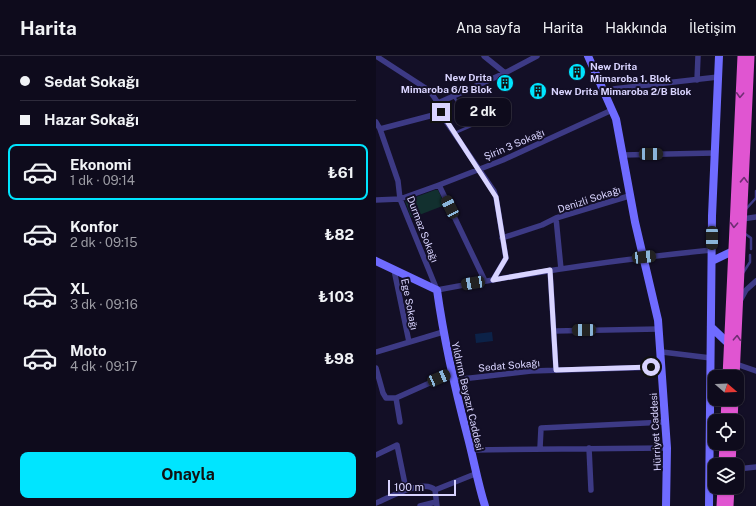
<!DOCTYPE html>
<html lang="tr">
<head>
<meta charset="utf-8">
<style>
	:root { --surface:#0e0b1c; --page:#171425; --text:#f1f3f6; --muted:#9b9ba3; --line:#2e2b3b; --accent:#00e5ff }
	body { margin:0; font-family:"Public Sans",sans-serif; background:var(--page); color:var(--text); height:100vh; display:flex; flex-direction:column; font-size:15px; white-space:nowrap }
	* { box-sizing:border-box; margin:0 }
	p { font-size:13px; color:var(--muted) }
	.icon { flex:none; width:22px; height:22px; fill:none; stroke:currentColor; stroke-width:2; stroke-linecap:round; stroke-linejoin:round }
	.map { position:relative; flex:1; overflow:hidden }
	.sheet { display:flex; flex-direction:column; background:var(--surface); width:376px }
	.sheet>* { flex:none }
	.hud { display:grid; align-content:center; height:88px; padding:0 20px; background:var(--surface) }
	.needle { width:26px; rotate:109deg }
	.controls { position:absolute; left:332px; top:314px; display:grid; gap:8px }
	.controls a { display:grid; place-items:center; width:36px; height:36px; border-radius:8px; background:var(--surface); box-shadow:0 1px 3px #0004,0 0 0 1px var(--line); font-size:20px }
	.scale { position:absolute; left:12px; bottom:10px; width:68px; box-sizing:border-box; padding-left:4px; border:2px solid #d9d4ff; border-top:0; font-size:11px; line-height:14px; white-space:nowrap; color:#d9d4ff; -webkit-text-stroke:3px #130f26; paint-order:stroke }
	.end { position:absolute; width:18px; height:18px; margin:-9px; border:5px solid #d9d4ff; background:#111; box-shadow:0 0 0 2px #111 }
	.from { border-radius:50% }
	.bubble { position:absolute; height:28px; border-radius:8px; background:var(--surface); box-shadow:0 1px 3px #0004,0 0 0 1px var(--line); font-size:13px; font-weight:700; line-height:28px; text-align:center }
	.car { position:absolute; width:12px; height:24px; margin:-12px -6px; border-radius:5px; box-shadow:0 0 3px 1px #0007; background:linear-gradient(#222 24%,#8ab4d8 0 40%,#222 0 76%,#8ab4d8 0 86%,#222 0) }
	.hud b { display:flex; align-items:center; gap:14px; height:38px; font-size:15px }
	.hud b+b { border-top:1px solid var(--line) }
	.hud i { width:10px; height:10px; background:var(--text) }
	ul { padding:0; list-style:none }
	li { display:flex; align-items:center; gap:12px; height:56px; margin:0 8px 6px; padding:0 12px; border:2px solid transparent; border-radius:8px }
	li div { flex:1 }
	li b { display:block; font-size:15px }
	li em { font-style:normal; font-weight:700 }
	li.current { border-color:var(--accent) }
	li>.icon { width:36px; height:36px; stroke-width:1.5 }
	.cta { display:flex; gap:8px; margin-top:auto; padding:8px 20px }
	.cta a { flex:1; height:46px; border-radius:8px; background:var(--accent); color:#111; font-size:16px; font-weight:700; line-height:46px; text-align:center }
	header { display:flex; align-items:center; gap:24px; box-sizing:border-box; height:56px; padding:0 20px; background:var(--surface); border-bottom:1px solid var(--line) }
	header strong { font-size:19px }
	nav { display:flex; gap:22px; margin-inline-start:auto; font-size:14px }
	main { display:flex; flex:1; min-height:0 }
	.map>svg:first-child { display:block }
	.green { fill:#12302f }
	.water { fill:#0c2248 }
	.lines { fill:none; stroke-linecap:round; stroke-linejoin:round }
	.service { stroke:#3d3a85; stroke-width:2.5 }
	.minor { stroke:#3d3a85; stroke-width:5.5 }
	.secondary { stroke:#6f6bff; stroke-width:8 }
	.trunk { stroke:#e055d1; stroke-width:9 }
	.oneway { stroke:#6f2e73 }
	.route { stroke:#d9d4ff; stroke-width:5 }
	.labels { text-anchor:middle; stroke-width:4; stroke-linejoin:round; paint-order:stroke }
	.poi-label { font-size:10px; font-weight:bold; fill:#d9d4ff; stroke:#130f26; text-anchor:start }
	.street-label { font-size:10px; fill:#d9d4ff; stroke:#130f26 }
</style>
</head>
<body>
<header>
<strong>Harita</strong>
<nav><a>Ana sayfa</a><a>Harita</a><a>Hakkında</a><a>İletişim</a></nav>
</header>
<main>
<section class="sheet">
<div class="hud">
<b><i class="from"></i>Sedat Sokağı</b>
<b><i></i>Hazar Sokağı</b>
</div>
<ul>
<li class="current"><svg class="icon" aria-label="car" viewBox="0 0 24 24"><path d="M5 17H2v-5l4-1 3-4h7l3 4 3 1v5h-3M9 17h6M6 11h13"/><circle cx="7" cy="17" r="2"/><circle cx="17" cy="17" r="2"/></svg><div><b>Ekonomi</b><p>1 dk · 09:14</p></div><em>₺61</em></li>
<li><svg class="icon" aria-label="car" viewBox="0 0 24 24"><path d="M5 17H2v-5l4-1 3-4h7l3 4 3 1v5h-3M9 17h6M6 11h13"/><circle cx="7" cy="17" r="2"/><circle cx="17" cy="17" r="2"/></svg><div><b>Konfor</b><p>2 dk · 09:15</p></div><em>₺82</em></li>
<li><svg class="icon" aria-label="car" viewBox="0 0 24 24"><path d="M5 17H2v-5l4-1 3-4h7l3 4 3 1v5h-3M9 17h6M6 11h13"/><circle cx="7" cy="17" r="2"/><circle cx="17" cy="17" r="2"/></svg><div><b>XL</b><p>3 dk · 09:16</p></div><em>₺103</em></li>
<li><svg class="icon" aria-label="car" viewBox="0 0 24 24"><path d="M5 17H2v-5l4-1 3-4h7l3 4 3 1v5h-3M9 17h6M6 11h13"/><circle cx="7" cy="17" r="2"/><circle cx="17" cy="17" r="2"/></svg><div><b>Moto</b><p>4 dk · 09:17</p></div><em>₺98</em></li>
</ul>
<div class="cta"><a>Onayla</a></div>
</section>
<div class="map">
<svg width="380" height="450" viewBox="0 0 380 450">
	<rect width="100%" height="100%" fill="#130f26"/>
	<path class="green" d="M59,134H62L69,149L38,161H35L29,145Z"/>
	<path class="water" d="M116,276L117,285L100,287L99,278Z"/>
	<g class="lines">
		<path class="service" d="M78,41L97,69L79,77
			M370,153L380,142V135
			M368,177L375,182V193
			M367,217L374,206V199"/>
		<path class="minor" d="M0,0L54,35L62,47L67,61L118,135L120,141L130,202L117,224
			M108,0L129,17
			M321,24L322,0
			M228,34L342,21
			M62,47L129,17L161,0
			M0,66L4,73L65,57
			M4,73L22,125L24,143L61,234C152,217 243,203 336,194
			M246,99L338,97
			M63,129L109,225
			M0,144L24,143L63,129L127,104L236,54
			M180,162L185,213
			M366,163L380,161
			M126,182L166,169L180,162L253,140
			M18,214L33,286
			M174,214L180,314
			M364,245L370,234L380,225
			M178,275L283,273
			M0,296L67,276
			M286,296L335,302
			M360,308L380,315
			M0,312L7,337L10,342H20
			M77,324L155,315L286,311
			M24,366L20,342L76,317
			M164,392L165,372L290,366
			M213,392L215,434
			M95,394L291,392
			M0,399L21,389L30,433
			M361,413L380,411
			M59,434L99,418
			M59,434L61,450
			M0,447C12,442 48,422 59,434
			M44,450L60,446"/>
		<path class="secondary" d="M212,0L240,63L259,166L282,264L291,392L290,450
			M0,205L61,234C68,284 79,333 92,382C98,405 102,428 109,450
			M336,205L357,195
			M335,271L353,288
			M333,450L336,160L343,0"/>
		<path class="trunk" d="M351,321L366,0
			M359,321L374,0
			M349,365L350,343
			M357,365L358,343
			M347,409L348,387
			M355,409L356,387
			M345,450L346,431
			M353,450L354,431"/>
	</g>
	<defs><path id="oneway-chevron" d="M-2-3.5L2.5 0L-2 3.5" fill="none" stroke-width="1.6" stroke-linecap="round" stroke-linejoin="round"/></defs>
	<g class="oneway">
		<use href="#oneway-chevron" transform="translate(364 39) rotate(93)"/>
		<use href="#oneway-chevron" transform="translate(368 124) rotate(-88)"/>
		<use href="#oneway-chevron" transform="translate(358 169) rotate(93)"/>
		<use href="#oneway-chevron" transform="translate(361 282) rotate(-87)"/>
	</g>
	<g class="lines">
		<path class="route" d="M65,56L120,141L130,202L117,224L174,214L180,314L275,311"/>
	</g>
	<defs>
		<g id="building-disc" transform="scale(0.9)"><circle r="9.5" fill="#00e5ff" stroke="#130f26"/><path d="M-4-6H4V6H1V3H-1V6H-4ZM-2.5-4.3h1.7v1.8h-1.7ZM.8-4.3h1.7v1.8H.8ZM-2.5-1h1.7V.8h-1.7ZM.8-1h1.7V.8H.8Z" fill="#111"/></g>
	</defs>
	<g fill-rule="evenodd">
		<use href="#building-disc" x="201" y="16"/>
		<use href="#building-disc" x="129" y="27"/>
		<use href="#building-disc" x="162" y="35"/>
	</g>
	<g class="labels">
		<g class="poi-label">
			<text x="214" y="14">New Drita<tspan x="214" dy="12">Mimaroba 1. Blok</tspan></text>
			<text x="116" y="25" text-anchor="end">New Drita<tspan x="116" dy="12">Mimaroba 6/B Blok</tspan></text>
			<text x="175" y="39">New Drita Mimaroba 2/B Blok</text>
		</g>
		<g class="street-label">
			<text transform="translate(138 88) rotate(-23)" y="4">Şirin 3 Sokağı</text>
			<text transform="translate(213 143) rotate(-18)" y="4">Denizli Sokağı</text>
			<text transform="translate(47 173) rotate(69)" y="4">Durmaz Sokağı</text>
			<text transform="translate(34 248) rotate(79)" y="4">Ege Sokağı</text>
			<text transform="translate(133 309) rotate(-5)" y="4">Sedat Sokağı</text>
			<text transform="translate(92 340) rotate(77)" y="4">Yıldırım Beyazıt Caddesi</text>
			<text transform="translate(279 376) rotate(-93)" y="4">Hürriyet Caddesi</text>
		</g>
	</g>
</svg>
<div class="controls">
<a><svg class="needle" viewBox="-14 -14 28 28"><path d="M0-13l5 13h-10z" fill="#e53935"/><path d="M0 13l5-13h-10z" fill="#9b9ba3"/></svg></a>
<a><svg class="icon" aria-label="locate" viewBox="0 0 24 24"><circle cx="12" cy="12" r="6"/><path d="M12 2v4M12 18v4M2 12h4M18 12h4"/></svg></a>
<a><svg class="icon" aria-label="layers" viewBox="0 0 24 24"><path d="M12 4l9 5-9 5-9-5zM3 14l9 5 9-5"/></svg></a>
</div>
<div class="scale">100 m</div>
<i class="end from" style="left:275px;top:311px"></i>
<i class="end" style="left:65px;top:56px"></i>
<div class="bubble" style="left:79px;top:42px;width:56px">2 dk</div>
<i class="car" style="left:275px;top:98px;rotate:90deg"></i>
<i class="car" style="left:74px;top:151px;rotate:334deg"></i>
<i class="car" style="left:336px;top:182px;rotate:180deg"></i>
<i class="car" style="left:268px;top:201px;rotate:84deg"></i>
<i class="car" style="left:97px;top:227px;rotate:260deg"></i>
<i class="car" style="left:208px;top:274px;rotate:269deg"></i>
<i class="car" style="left:63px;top:322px;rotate:67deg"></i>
</div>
</main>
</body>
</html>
